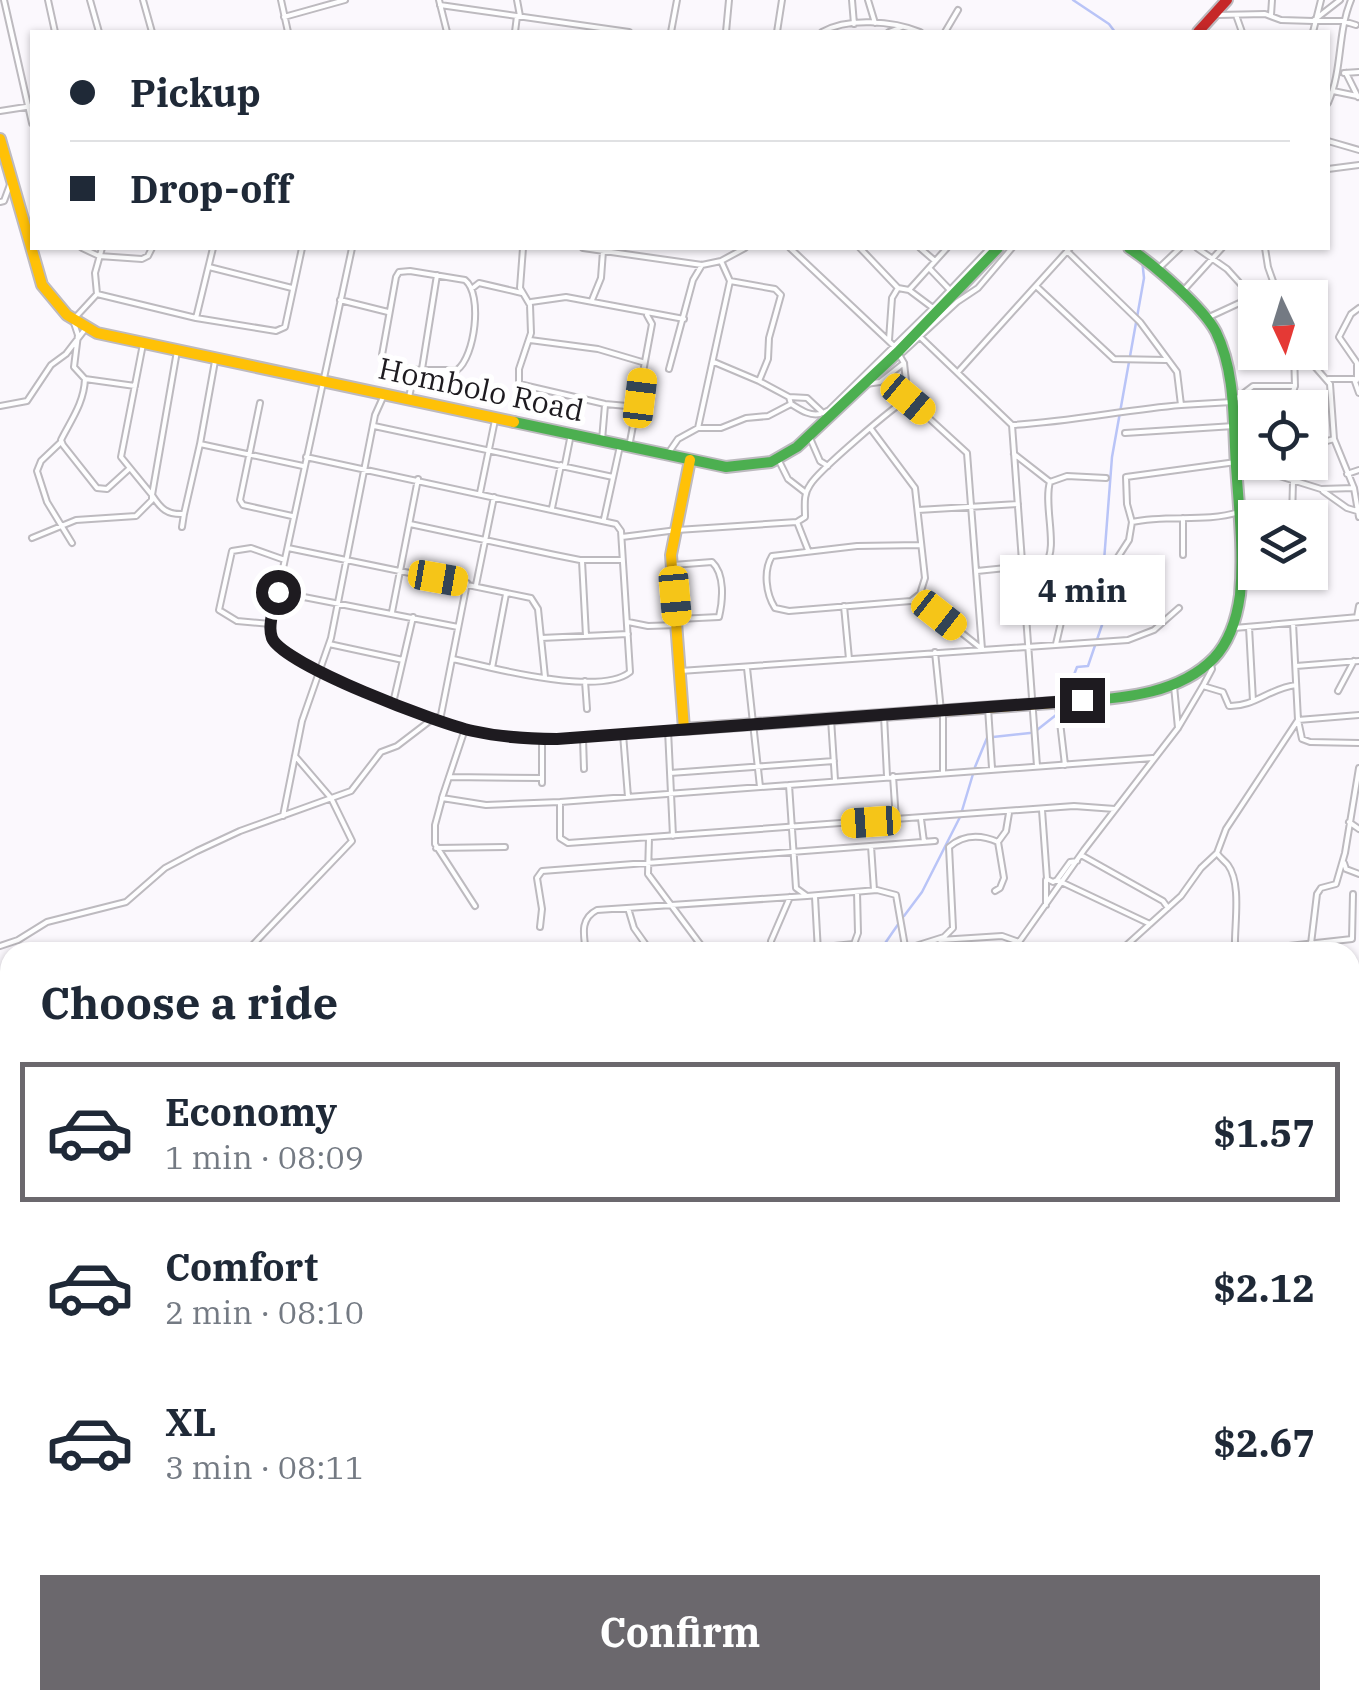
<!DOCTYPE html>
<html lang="en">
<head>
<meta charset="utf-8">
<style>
	:root { --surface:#fff; --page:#f6f6f7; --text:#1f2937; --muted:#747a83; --line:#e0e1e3; --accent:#6b686d }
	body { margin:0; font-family:"IBM Plex Serif",serif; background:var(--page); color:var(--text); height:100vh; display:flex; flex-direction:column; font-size:38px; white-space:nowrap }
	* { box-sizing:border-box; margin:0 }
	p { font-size:32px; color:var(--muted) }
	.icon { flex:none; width:55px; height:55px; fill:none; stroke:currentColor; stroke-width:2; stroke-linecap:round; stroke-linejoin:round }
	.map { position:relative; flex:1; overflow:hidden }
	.details { position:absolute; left:0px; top:942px; width:1360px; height:768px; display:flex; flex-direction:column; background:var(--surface); border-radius:30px 30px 0 0; box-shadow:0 2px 8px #0004 }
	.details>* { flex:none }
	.hud { position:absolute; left:30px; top:30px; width:1300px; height:220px; border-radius:0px; box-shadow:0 2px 8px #0004; display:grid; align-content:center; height:220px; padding:0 40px; background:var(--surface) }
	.needle { width:65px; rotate:176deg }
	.buttons { position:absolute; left:1238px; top:280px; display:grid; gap:20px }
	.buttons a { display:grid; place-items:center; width:90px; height:90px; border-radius:0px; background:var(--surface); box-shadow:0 2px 8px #0004; font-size:50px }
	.end { position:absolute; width:45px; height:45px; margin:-22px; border:12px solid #1e1b20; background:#fff; box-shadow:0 0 0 5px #fff }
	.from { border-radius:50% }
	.bubble { position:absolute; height:70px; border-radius:0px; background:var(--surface); box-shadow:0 2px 8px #0004; font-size:32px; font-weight:800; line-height:70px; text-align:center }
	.car { position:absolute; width:30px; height:60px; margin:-30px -15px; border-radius:12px; box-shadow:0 0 8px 2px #0007; background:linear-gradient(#f5c518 24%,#345 0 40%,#f5c518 0 76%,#345 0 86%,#f5c518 0) }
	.hud b { display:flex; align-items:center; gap:35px; height:95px; font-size:38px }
	.hud b+b { border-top:2px solid var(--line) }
	.hud i { width:25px; height:25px; background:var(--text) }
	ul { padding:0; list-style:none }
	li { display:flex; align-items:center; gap:30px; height:140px; margin:0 20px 15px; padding:0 20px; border:5px solid transparent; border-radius:0px }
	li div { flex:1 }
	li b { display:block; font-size:38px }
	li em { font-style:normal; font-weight:800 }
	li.on { border-color:var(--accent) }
	li>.icon { width:90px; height:90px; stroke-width:1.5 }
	h2 { padding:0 40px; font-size:45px; line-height:120px }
	.button { display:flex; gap:20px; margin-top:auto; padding:20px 40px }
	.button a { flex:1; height:115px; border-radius:0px; background:var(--accent); color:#fff; font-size:40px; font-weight:800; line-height:115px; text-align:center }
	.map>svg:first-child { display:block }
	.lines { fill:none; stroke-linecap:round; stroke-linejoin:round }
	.stream { stroke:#b9c4f7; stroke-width:2.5 }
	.river { stroke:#b9c4f7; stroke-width:8 }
	.street-casing { stroke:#bdbabf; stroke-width:8 }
	.fast-casing { stroke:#bdbabf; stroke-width:14 }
	.slow-casing { stroke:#bdbabf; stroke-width:14 }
	.jam-casing { stroke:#bdbabf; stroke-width:14 }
	.street { stroke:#fefeff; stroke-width:4 }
	.fast { stroke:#4caf50; stroke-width:10 }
	.slow { stroke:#ffc107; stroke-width:10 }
	.jam { stroke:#c62828; stroke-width:10 }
	.route { stroke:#1e1b20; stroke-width:12 }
	.labels { text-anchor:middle; stroke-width:10; stroke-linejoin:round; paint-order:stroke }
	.street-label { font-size:30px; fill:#1e1b20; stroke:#fff }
</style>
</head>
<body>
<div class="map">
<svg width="1359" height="1708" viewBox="0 0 1359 1708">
	<rect width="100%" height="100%" fill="#fbf8fd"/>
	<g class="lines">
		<path class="stream" d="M1073,0L1109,24L1115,32
			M1103,574L1112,457L1144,278L1142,259
			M1065,698L1077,667L1088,666L1102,625L1099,606L1102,584
			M1037,730L1056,715
			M993,737L1030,733
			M975,767L987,738
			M961,814L973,774
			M904,916L922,892L960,817
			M879,952L899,923"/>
		<path class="river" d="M1350,1342H1359
			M274,1708L276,1700"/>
		<g class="street-casing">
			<path id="street" d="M4,0L32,123
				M48,0L55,32
				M90,0L99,32
				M143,0L152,32
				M281,0L288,32
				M439,0L447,32
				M517,0L520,16
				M852,0L854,24
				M868,0L875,23
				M440,5L629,32
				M1218,15L1265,14L1281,20L1313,21L1340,0
				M1236,15L1242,32
				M1271,15L1272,0
				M284,17L345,0
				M1316,21H1343L1356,25
				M515,32L517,16
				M671,32L677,0
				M726,32L729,0
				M777,32L782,0
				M822,32C848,17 893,21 920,32
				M889,32L902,27
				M945,32L958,10
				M1313,32L1321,0
				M1344,73L1359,72
				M1346,73L1358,97
				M1333,91L1357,96
				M1328,103C1343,69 1337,34 1351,0
				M0,111L32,106
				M1328,141L1359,150
				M1328,169L1359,165
				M0,202L4,201L11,182
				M82,248L99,256L142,259L148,256L152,248
				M102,248L95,273L97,294L196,318L276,331L285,327L302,248
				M352,248L271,624L274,642L318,671L432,719L477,732L557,739L684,729
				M523,248L520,288L530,305L531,333L519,369V384L605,404L638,407
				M583,248L702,265L721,261L745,248
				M790,248L894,346L904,363L908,399L967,453L982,649
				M860,248L898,288L892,298L889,340
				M920,248L935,261
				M1197,248L1227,269L1246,290
				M1265,248L1268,267L1279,298
				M1067,251L1140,322L1177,372L1181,405L1232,402L1253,386H1295
				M209,267L292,288
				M929,268L950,290
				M1159,268L1180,248
				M730,281L775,289L781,295L769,338L768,359L759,381L789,397L791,404C801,410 809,416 820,414
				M1036,286L1114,359L1166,360
				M474,287L479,283L522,293
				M898,288L909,290L947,248
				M909,290L933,308
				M1182,292L1222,248
				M97,294L73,320L78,335L74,367L85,379L135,386
				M340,300L388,312
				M592,300L601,278L603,251
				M531,302L566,297L684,319
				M196,318L213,248
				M1207,318L1276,286
				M916,333L1012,425L1037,766
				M530,340L598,349L642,362
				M177,351L152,495C161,509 167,515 184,514L200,444
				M903,352L957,302L978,288L1012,248
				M1302,352L1330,384L1334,439L1354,488L1359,517
				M215,361L200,444L303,466
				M714,362L759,381
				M422,369L437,275
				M669,369L693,280L702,265
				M958,372L1070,248
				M85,379C84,403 71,420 61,440L63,445L97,488L107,489L130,468
				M1328,379H1354L1359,393
				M1357,380V363L1339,337L1351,314L1359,308
				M866,384L880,382L904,363
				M409,397L414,375L419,370H457C475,357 483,294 465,280L410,271L399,272L396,277L382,355C388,368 406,368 419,370
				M789,397L807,398L823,413L829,410L933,308L990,248
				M260,403L240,500L243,505L292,516
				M0,406L27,401L51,365L66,354L86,328
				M1287,408L1295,386L1294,352
				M1012,425C1069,422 1124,410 1181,405
				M374,426L613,477
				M698,428L730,281L721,261
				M871,429L915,488L925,578L920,594L911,601L789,611L775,608C766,594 763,571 772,556L857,546L921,545
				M1125,433L1234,426
				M810,438L820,461L828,466
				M602,440L605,405
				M61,442L41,461L37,471L47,502L72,543
				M1310,442L1320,443L1334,439
				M629,447L652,324L647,315
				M1014,454L1050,482
				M667,455L678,439L698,428H721L746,418L768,416L791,404
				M306,457L616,524L621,531L630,672C604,693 523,675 492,668
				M778,459L788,479L806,493
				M565,464L571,434
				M1240,469L1273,474L1274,462
				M1273,474L1321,489L1354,488
				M1347,474L1359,470
				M1323,491L1347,508L1357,511
				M480,493L495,420
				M552,508L561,465
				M918,510L1018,504
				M1183,518V555
				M1292,518L1293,482
				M604,519L620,446
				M797,522L808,550
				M1132,522C1168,514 1204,523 1239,512
				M410,524L555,555L580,560H622
				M182,527L184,514
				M622,537L677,530L797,522L805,517C805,505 803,495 810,485C817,472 895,405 908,399
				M32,538L76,520L136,516L152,500V495L121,457L143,344
				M288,548L531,598L538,609L545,677
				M582,561L586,636
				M673,565L712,562C725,574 723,600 719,617L678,619
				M977,571L1045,564C1059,549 1043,505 1050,482L1067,476L1106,478
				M476,585L494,497
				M278,592L458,627
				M919,599L982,649
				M844,606L849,659
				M392,612L418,479
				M1357,617L1359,606
				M628,622L648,626L678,625
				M1293,623L1298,720L1302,739L1310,742L1359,743
				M271,624L237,621L219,610L232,551L251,548L282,559
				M1249,627L1253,701
				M1234,628L1359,617
				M541,638L628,634
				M329,644L403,660
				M1056,644L1062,618L1105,577L1129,540L1132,522L1127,504L1126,477L1236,462
				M935,652L941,711
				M453,659L492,668L506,594
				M1296,666L1359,661
				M747,668L760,787
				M680,671L1128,640L1154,630L1179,608
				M585,681L587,709
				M1174,686L1178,728
				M1203,686L1223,692L1229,706C1254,707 1270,688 1296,685
				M1338,691L1354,661
				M393,703L413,617
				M1058,705L1065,765
				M988,708L992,768
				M943,712V773
				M884,716L887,776
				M831,719L835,780
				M434,720L441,715L467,583
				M465,729L442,798L486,805L560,802L1153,758
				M668,730L673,836
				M623,734L628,797
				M583,738L584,769
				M542,739V783
				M670,773L834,761
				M893,776L896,820
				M449,777L542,778
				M789,785L796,888L807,896L877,890L896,895L906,952
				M442,799L435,825V844L475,906
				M560,802V838L568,843L1074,806L1115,809
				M1042,810L1047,879L1053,882L1057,880L1150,924
				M283,816L302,721L331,638L375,415L384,395
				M921,819L924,842
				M1349,822L1359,829
				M649,838L648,874L706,952
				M871,846L874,890
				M436,848L505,847
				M1081,855L1163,901L1168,908
				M1344,863L1346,869L1359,874
				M1057,880L1070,862L1077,861
				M995,891L1000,888L1004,878L998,842
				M815,897L818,952
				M1046,905V880
				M628,908L634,928L651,952
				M540,927L542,909L537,878L542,871L935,841
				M940,940L1002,936L1019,942
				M0,946L18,940L47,922L126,902L165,868L197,851L240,831L351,791L381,752L397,746L431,720
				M1237,946H1289L1352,939L1353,894
				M906,949L944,937L953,928L949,847C964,834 982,835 998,842L1006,831L1009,813
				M246,952L352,841L331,798L295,756
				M586,952C584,936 579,919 597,910L807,896
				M770,952L771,941L790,897
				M775,952L854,944L858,933L857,892
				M1012,952L1084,850L1178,728L1204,684L1212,669L1210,661
				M1119,952L1181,896L1201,868L1217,853
				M1240,952L1235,948C1234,926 1242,884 1228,865C1225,861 1220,858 1217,853L1226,829L1298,720L1359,715
				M1310,952L1317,894L1321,888L1336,884L1345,853L1359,768
				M1350,1019L1358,1028
				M1350,1053L1359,1055
				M0,1184L10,1187
				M0,1258L10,1263
				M0,1307L10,1309
				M0,1371L10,1373
				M7,1372L10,1312
				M1350,1427H1359
				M0,1566L10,1570
				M1350,1615H1359
				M7,1689L10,1708
				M175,1700L176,1708
				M1142,1700L1154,1708
				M1166,1700V1708
				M1105,1708L1106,1700
				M1204,1708L1206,1700"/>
		</g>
		<g class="fast-casing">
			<path id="fast" d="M514,422L726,467L771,462L797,447L898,352L998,248
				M1080,701C1126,698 1180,693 1214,658C1229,642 1237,617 1240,595C1244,553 1239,509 1236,466C1233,422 1236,373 1216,332C1203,307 1153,264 1129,248"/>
		</g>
		<g class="slow-casing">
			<path id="slow" d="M0,139L42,285L67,315L97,333L514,422
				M690,460L671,555L684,729L1080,701"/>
		</g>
		<g class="jam-casing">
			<path id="jam" d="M1198,32L1227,0"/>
		</g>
		<use href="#street" class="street"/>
		<use href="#fast" class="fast"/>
		<use href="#slow" class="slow"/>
		<use href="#jam" class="jam"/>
	</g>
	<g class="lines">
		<path class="route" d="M278,592C275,605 267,625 272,638C283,665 440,724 473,731C500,737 529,739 557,739L1082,700"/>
	</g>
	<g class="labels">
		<g class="street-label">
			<text transform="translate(481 390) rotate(12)" y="10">Hombolo Road</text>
		</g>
	</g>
</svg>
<div class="buttons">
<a><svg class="needle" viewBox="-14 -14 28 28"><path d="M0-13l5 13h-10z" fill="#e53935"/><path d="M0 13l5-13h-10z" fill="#747a83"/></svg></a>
<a><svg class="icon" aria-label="locate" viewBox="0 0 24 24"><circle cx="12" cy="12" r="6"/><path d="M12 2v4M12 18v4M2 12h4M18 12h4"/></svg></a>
<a><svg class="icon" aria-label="layers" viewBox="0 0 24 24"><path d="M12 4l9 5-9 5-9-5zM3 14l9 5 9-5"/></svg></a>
</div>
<i class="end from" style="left:278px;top:592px"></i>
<i class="end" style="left:1082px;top:700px"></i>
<div class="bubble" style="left:1000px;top:555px;width:165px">4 min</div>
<i class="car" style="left:640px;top:398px;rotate:7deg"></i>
<i class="car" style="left:908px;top:399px;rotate:130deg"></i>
<i class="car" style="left:438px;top:578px;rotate:100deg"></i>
<i class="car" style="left:675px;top:596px;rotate:175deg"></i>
<i class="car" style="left:939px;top:615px;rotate:128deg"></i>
<i class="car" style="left:871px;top:822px;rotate:266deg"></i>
<div class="hud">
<b><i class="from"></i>Pickup</b>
<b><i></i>Drop-off</b>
</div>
<section class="details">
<h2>Choose a ride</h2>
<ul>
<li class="on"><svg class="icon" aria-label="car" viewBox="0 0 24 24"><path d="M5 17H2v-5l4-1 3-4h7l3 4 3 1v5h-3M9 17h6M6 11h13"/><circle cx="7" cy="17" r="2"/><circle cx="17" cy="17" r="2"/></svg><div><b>Economy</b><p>1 min · 08:09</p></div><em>$1.57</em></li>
<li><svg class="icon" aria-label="car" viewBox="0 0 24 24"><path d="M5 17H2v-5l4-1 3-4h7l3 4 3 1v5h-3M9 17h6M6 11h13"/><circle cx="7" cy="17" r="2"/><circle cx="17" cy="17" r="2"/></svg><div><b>Comfort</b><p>2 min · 08:10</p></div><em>$2.12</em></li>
<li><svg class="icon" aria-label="car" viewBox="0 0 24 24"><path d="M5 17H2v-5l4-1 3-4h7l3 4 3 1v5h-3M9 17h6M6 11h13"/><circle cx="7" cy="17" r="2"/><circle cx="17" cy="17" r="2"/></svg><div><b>XL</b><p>3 min · 08:11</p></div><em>$2.67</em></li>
</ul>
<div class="button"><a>Confirm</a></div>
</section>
</div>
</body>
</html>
